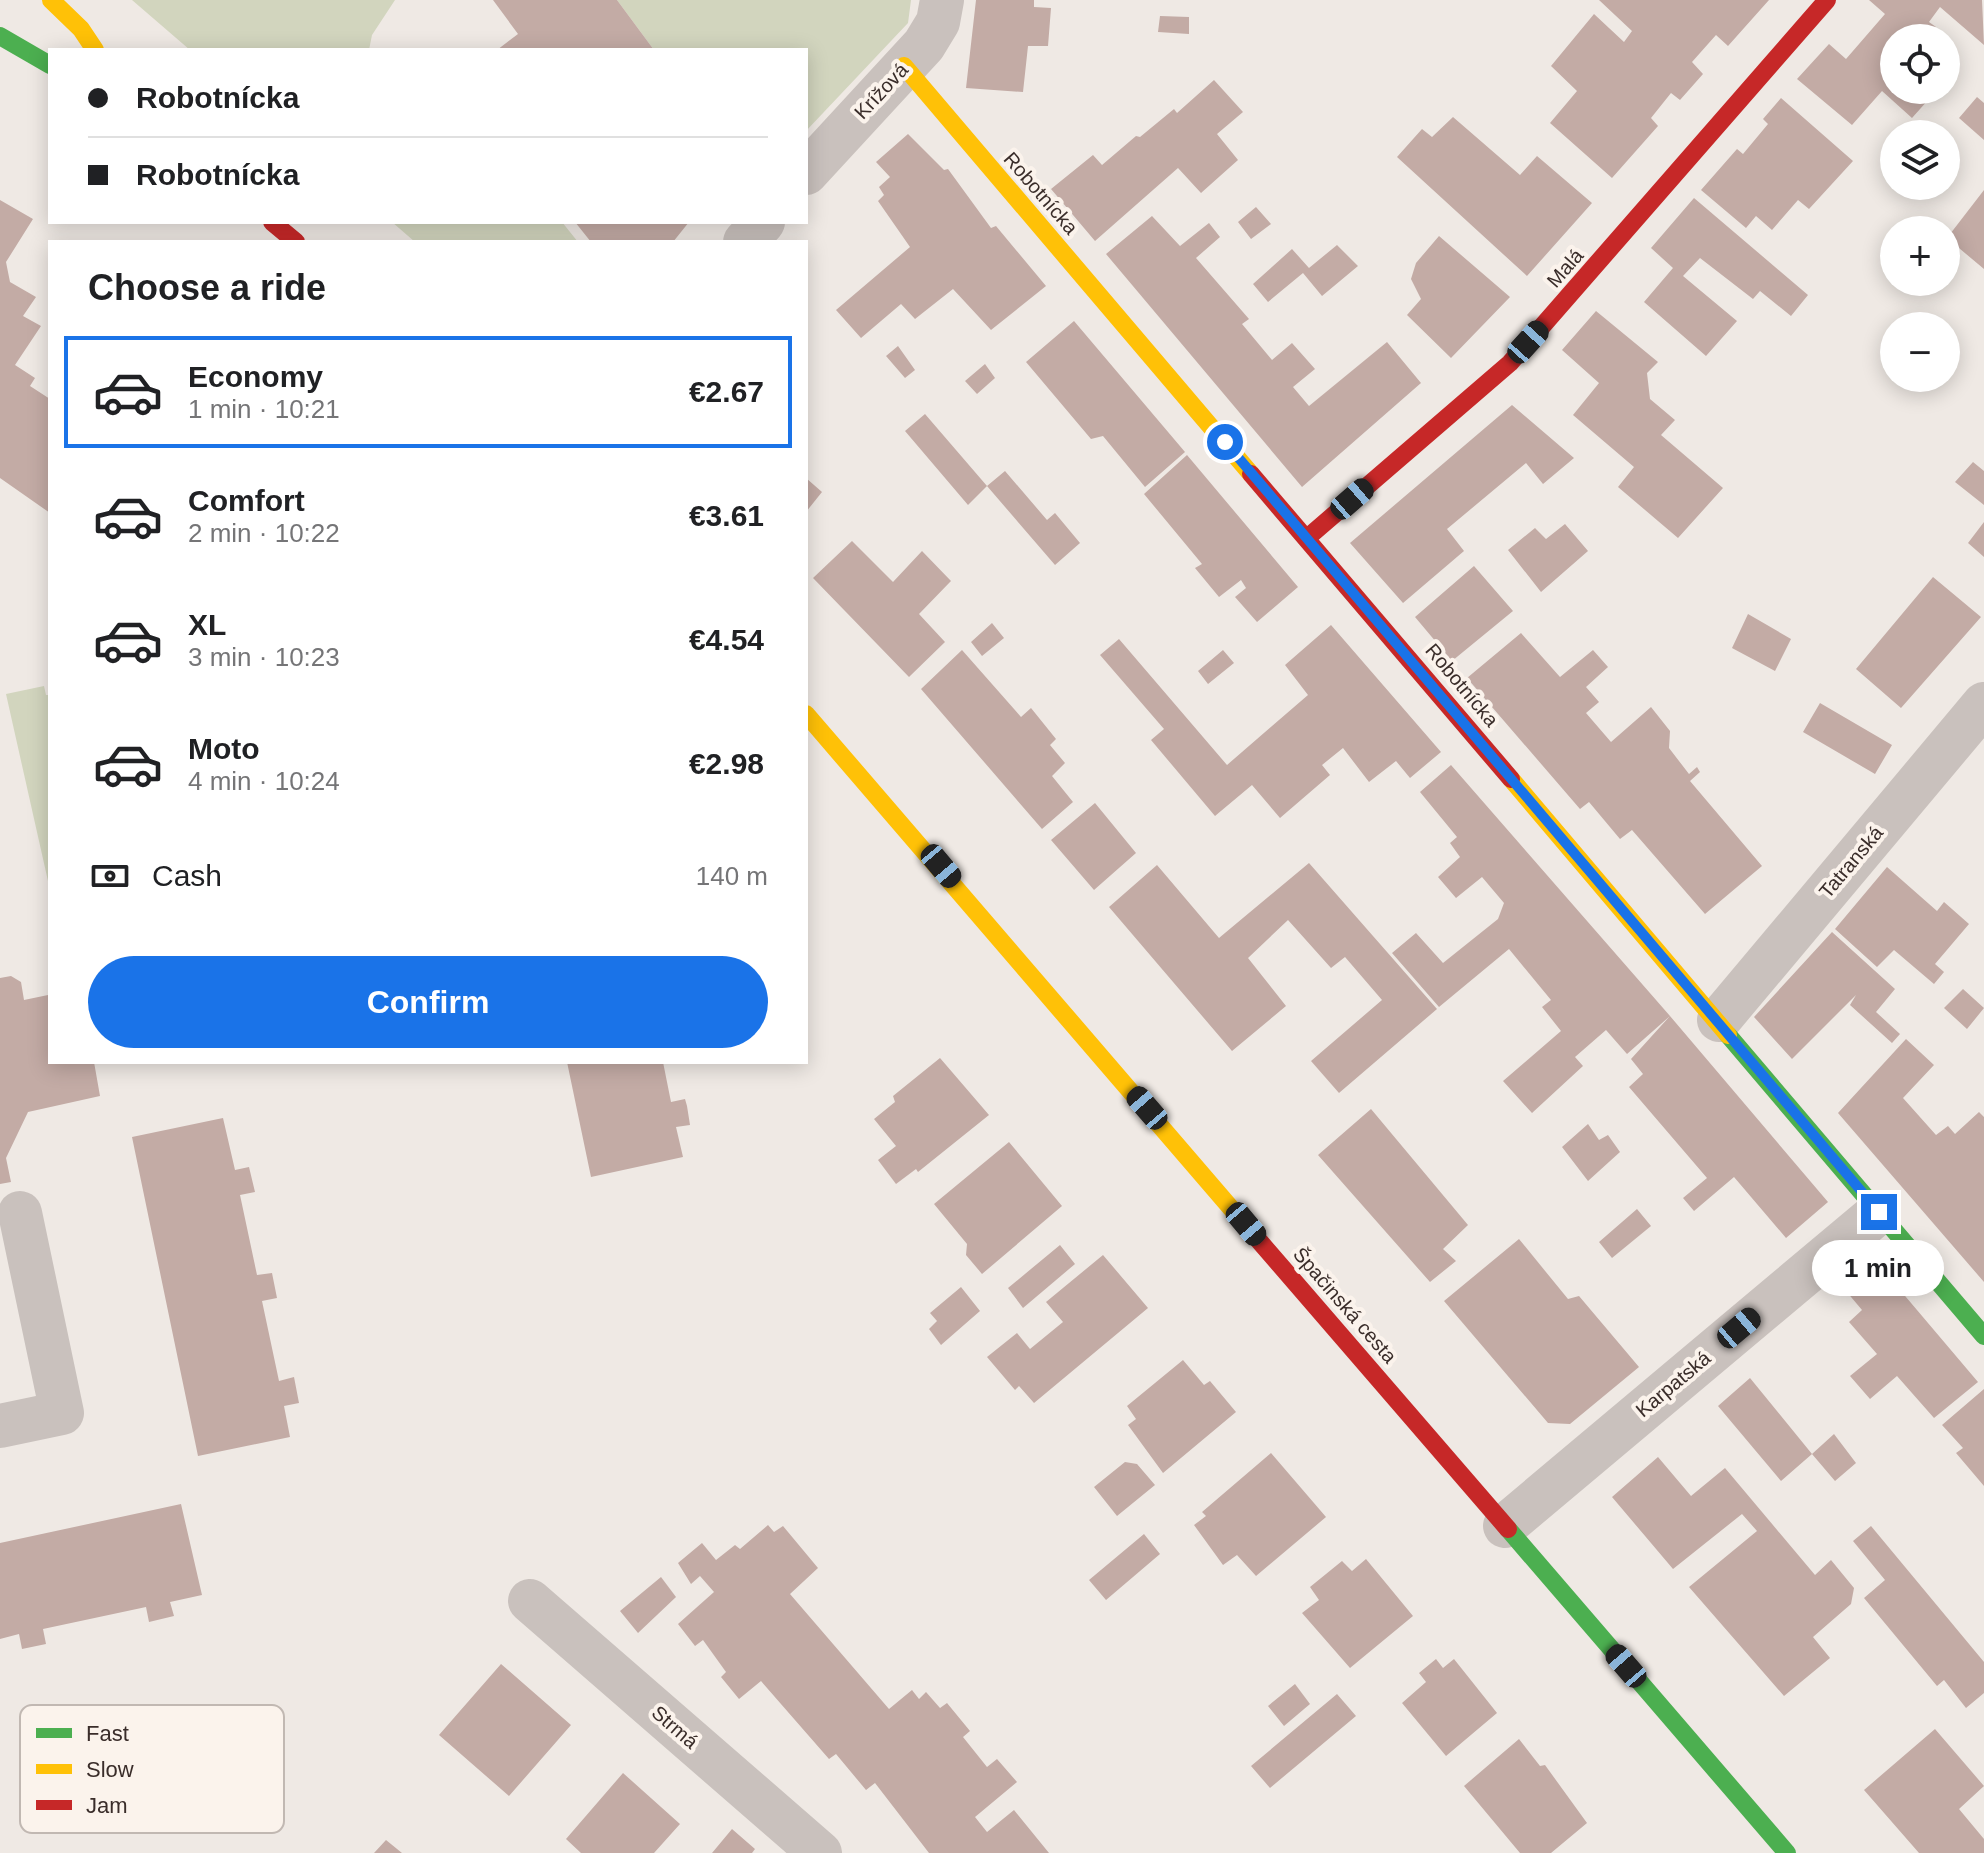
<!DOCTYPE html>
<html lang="en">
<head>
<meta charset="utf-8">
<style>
	:root { --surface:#fff; --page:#f6f6f6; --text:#202124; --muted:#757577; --line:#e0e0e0; --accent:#1a73e8 }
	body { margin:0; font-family:Arial,sans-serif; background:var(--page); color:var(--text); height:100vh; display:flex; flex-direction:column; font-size:30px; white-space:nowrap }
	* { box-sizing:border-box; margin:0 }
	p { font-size:26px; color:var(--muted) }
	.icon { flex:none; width:44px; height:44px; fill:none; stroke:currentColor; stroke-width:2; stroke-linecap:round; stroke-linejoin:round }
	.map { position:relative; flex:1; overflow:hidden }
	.details { position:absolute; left:48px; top:240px; width:760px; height:824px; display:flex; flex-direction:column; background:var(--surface); border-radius:0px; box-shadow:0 4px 20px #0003 }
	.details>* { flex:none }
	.top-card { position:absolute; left:48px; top:48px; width:760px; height:176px; border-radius:0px; box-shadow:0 4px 20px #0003; display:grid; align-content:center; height:176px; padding:0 40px; background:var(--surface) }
	.buttons { position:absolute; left:1880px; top:24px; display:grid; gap:16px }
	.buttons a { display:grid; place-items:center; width:80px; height:80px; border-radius:50%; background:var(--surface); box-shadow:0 4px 20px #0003; font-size:40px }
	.end { position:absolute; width:36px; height:36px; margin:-18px; border:10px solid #1a73e8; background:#fff; box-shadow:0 0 0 4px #fff }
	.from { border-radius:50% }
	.bubble { position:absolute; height:56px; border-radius:28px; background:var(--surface); box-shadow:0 4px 20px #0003; font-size:26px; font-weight:700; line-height:56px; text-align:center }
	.car { position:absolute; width:24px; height:48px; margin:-24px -12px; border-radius:10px; box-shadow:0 0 6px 2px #0007; background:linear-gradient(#222 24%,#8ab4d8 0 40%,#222 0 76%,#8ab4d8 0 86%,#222 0) }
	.top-card b { display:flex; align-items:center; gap:28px; height:76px; font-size:30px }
	.top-card b+b { border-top:2px solid var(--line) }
	.top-card i { width:20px; height:20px; background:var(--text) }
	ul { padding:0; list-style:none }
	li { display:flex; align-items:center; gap:24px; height:112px; margin:0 16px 12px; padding:0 24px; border:4px solid transparent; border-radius:0px }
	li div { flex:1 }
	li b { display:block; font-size:30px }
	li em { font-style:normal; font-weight:700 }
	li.on { border-color:var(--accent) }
	li>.icon { width:72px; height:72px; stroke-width:1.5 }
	h2 { padding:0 40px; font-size:36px; line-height:96px }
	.pay { display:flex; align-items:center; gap:20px; height:88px; padding:0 40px; font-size:30px }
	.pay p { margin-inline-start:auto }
	.action { display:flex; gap:16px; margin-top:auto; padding:16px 40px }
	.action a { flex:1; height:92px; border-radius:48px; background:var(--accent); color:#fff; font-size:32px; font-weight:700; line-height:92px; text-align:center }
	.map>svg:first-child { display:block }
	.green { fill:#d2d5be }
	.building { fill:#c3aba5 }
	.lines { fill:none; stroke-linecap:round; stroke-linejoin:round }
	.street { stroke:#c9c1bd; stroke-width:44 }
	.fast { stroke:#4caf50; stroke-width:18 }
	.slow { stroke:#ffc107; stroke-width:18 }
	.jam { stroke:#c62828; stroke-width:18 }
	.route { stroke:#1a73e8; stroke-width:10 }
	.labels { text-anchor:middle; stroke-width:8; stroke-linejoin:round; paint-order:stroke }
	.street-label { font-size:20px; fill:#3a2d2a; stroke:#fbf3ec }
	.key { fill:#fbf3ec; stroke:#c1b8b2; stroke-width:2 }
	.key-label { font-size:22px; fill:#3a2d2a }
</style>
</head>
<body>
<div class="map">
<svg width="1984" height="1853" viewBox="0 0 1984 1853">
	<rect width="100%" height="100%" fill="#efe9e4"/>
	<path class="green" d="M132,0H395L372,35L369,50H190Z
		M617,0H911L908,23L806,131V50H654Z
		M392,222H562L578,242H415Z
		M44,686L46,695H50V890L6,694Z"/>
	<path class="building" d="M493,0H617L654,50H497L518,34Z
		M976,0H1034V7L1051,8L1048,46H1028L1023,92L966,88Z
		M1599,0H1769L1728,46L1716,35L1692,62L1703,74L1680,100L1671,93L1651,118L1658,126L1612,178L1550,123L1577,91L1551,66L1594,14L1624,42L1632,31Z
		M1869,0H1982L1984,45L1940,7L1929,22L1936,27L1926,38H1894V90H1937L1912,118L1882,91L1852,125L1797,79L1829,44L1846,59L1885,14Z
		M1160,16L1189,17V34L1158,32Z
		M1214,80L1243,112L1217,134L1238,160L1201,193L1178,168L1095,241L1051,189L1093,155L1102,165L1136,136L1140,137L1174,109L1177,113Z
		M1977,97L1984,103V140L1959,118Z
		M1781,98L1853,161L1809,209L1798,200L1772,230L1756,216L1746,228L1701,190L1737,149L1743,154L1768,124L1763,119Z
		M1453,117L1520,175L1537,156L1592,203L1527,276L1397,157L1422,129L1432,137Z
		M908,134L944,170L948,169L991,228L996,226L1046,286L991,330L953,289L915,319L901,304L861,338L836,310L910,247L878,201L884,195L879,187L890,177L876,162Z
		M1984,190V269L1947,238Z
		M1694,198L1808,295L1791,316L1760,291L1753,299L1700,258L1683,276L1737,321L1706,356L1644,302L1673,268L1651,248Z
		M0,200L33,219L6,262L10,282L36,297L23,316L41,326L15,365L35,378L30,386L50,399V513L0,478Z
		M1256,207L1271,224L1251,239L1238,222Z
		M1152,216L1180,246L1209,223L1220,237L1196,258L1249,319L1242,324L1272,360L1292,343L1315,369L1293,387L1309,406L1387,342L1421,383L1302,487L1106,254Z
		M575,222H689L673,242H591Z
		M1439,236L1510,297L1451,358L1407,315L1421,299L1411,279L1416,263Z
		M1337,245L1358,266L1322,296L1303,273L1268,302L1253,284L1292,249L1309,268Z
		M1596,311L1658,362L1647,373L1650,399L1675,420L1661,435L1723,488L1678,538L1618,487L1634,467L1573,415L1599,383L1562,350Z
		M1074,321L1185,452L1145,487L1103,436L1091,439L1026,362Z
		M898,346L915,370L905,378L886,356Z
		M985,364L995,378L977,394L965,381Z
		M1512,405L1574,458L1543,484L1526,463L1447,529L1464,551L1403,603L1350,543Z
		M925,414L987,486L968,505L905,431Z
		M1187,455L1298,587L1257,622L1235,597L1246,588L1241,580L1219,597L1195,568L1202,564L1144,494Z
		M1973,462L1984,471V505L1955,482Z
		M1005,471L1047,520L1055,513L1080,543L1055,565L987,486Z
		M806,478L822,492L806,512Z
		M1984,522V557L1968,543Z
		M1565,524L1588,551L1541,592L1508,550L1535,528L1546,539Z
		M852,541L893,582L922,551L951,581L919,614L945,642L909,677L813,578Z
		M1474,566L1513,611L1452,661L1415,617Z
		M1933,577L1981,617L1901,708L1856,669Z
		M1748,614L1791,639L1775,671L1732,648Z
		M992,623L1004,638L982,656L971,642Z
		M1331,625L1441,752L1410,778L1396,761L1369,782L1343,748L1322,765L1330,775L1280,818L1252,785L1215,816L1151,740L1164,729L1100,655L1119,639L1227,765L1308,695L1285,665Z
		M1521,633L1560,677L1593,650L1608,667L1586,687L1599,702L1586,713L1611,742L1651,707L1670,731L1669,748L1689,774L1697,767L1700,772L1690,781L1762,866L1705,914L1632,830L1620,839L1589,802L1580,809L1467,678Z
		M962,650L1021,717L1031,708L1056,739L1050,745L1065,763L1052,776L1073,802L1042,829L921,689Z
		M1223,650L1234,663L1208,684L1198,671Z
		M1820,703L1892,745L1875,774L1803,732Z
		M1451,765L1670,1016L1627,1054L1606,1030L1575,1057L1583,1066L1532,1113L1503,1081L1561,1031L1542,1007L1551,1000L1509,949L1439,1007L1392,953L1416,933L1443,963L1498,919L1504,903L1482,877L1456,898L1438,877L1460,857L1450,843L1457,837L1420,792Z
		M1095,803L1136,853L1094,890L1051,840Z
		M1309,863L1437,1009L1339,1093L1311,1061L1382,1000L1345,957L1331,968L1288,920L1248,958L1286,1006L1232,1051L1109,907L1157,865L1219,938Z
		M1887,867L1937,911L1944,902L1969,924L1935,964L1944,972L1934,984L1894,950L1877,967L1835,929Z
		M1832,932L1895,989L1876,1012L1900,1034L1892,1043L1850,1005L1856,995L1792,1059L1754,1017Z
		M11,976L21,982L24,1000L48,995L50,1062H94L100,1096L28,1112L6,1158L11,1182L0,1184V978Z
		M1963,989L1984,1008L1967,1029L1944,1008Z
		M1670,1016L1828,1202L1786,1238L1734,1177L1694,1211L1683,1198L1707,1178L1629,1087L1643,1074L1631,1059Z
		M1906,1039L1934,1065L1903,1098L1936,1135L1948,1126L1955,1134L1979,1112L1984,1117V1282L1838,1113Z
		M940,1058L989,1115L918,1172L916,1169L896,1184L878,1160L896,1146L874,1119L895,1102L893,1096Z
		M567,1062H663L671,1102L685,1099L687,1106L690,1125L676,1127L683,1157L591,1177Z
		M1371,1109L1468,1225L1443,1249L1456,1261L1430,1282L1318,1155Z
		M223,1118L235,1170L249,1167L255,1192L240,1195L257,1275L272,1273L277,1298L262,1301L279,1381L294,1377L299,1403L284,1406L290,1437L198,1456L132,1137Z
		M1588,1124L1599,1140L1608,1135L1620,1152L1588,1181L1562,1147Z
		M1009,1142L1062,1206L982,1274L966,1255L967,1244L934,1204Z
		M1637,1209L1651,1226L1612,1258L1599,1242Z
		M1519,1239L1568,1299L1579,1296L1639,1367L1570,1424L1548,1423L1444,1301Z
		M1060,1245L1075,1264L1023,1308L1008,1288Z
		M1103,1255L1148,1308L1034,1403L1019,1386L1015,1390L987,1357L1017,1333L1030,1349L1063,1322L1046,1302Z
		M1878,1264L1978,1382L1934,1418L1897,1376L1870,1399L1850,1376L1877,1354L1849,1322L1862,1310L1846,1291Z
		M961,1287L980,1311L941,1345L929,1329L937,1321L930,1313Z
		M1183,1360L1204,1385L1210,1381L1236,1412L1163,1473L1128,1425L1136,1419L1127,1406Z
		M1750,1378L1812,1454L1781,1481L1718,1406Z
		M1984,1389V1486L1956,1453L1963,1448L1942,1425Z
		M1834,1434L1856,1463L1835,1481L1812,1454Z
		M1271,1453L1326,1517L1256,1576L1237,1555L1223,1565L1194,1525L1206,1516L1202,1512Z
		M1658,1457L1691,1496L1725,1468L1815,1575L1831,1560L1854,1588L1851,1604L1813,1637L1830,1658L1784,1696L1689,1587L1757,1531L1742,1514L1673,1569L1612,1497Z
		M1125,1462L1137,1464L1155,1485L1117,1516L1094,1487Z
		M181,1504L202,1595L170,1602L174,1616L149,1622L146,1607L43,1629L46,1644L22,1649L19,1634L0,1639V1543Z
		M768,1525L774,1532L783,1526L818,1568L790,1594L889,1709L912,1690L919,1699L926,1692L940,1708L947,1703L970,1731L963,1737L987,1767L997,1759L1017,1782L975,1817L987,1832L1014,1810L1049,1853H929L875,1783L866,1790L836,1754L829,1759L761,1681L739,1699L721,1677L726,1672L703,1640L695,1646L678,1624L714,1592L700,1576L691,1584L678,1563L702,1543L716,1560L735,1545L740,1549Z
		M1871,1526L1984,1662V1693L1966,1708L1944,1680L1937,1686L1864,1598L1885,1580L1853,1541Z
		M1144,1534L1160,1554L1106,1600L1089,1580Z
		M1366,1559L1413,1616L1350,1668L1302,1613L1319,1600L1310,1587L1342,1561L1352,1571Z
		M661,1577L676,1597L638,1633L620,1611Z
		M1436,1659L1443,1668L1454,1659L1497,1713L1446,1756L1402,1703L1426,1682L1419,1673Z
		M501,1664L571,1725L509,1796L439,1735Z
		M1295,1684L1310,1704L1284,1726L1268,1706Z
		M1337,1694L1356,1716L1270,1788L1251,1766Z
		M1935,1729L1984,1786L1959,1809L1984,1839V1853H1919L1864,1790Z
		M1519,1739L1540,1766L1545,1765L1587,1823L1551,1853H1520L1464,1786Z
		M623,1773L680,1824L654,1853H581L566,1839Z
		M732,1829L755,1849L752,1853H712Z
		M386,1840L402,1853H374Z"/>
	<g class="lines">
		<path class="street" d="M806,173L924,45L938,22L942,0
			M745,242L763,222
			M1719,1020L1984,704
			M0,1426L62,1413L20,1213
			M1505,1526L1879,1212
			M530,1601L820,1853"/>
		<path class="fast" d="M0,36L50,65
			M1728,1035L1984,1336
			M1508,1529L1787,1853"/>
		<path class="slow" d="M51,0L81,29L95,50
			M904,66L1251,474
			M806,714L1242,1221
			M1511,779L1728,1035"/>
		<path class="jam" d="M272,222L296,242
			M1251,474L1511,779
			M1307,538L1510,363L1827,0
			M1242,1221L1508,1529"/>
	</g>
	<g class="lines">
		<path class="route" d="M1225,442L1879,1212"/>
	</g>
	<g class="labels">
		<g class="street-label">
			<text transform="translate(881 91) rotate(-47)" y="7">Krížová</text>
			<text transform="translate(1041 193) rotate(49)" y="7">Robotnícka</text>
			<text transform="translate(1565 268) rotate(-49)" y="7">Malá</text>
			<text transform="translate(1462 685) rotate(50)" y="7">Robotnícka</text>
			<text transform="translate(1851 862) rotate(-50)" y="7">Tatranská</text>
			<text transform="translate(1345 1305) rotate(49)" y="7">Špačinská cesta</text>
			<text transform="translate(1673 1384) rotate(-40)" y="7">Karpatská</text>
			<text transform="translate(675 1727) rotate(41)" y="7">Strmá</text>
		</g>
	</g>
	<rect x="20" y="1705" width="264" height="128" rx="12" class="key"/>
	<rect x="36" y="1728" width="36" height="10" fill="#4caf50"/>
	<rect x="36" y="1764" width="36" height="10" fill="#ffc107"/>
	<rect x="36" y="1800" width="36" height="10" fill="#c62828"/>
	<g class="key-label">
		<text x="86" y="1741">Fast</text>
		<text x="86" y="1777">Slow</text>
		<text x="86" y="1813">Jam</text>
	</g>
</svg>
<div class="buttons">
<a><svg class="icon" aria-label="locate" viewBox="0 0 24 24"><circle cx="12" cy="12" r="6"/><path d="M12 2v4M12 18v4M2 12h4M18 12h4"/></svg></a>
<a><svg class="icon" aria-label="layers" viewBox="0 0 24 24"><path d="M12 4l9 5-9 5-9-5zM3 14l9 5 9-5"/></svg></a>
<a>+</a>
<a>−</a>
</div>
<i class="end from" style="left:1225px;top:442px"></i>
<i class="end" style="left:1879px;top:1212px"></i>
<div class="bubble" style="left:1812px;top:1240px;width:132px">1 min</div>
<i class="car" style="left:1528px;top:342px;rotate:42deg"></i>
<i class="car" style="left:1352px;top:499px;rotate:49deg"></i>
<i class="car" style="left:941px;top:866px;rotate:140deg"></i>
<i class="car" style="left:1147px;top:1108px;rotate:319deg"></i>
<i class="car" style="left:1246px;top:1224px;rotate:140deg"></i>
<i class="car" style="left:1739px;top:1328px;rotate:50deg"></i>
<i class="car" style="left:1626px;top:1666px;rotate:319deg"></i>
<div class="top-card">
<b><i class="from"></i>Robotnícka</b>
<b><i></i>Robotnícka</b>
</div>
<section class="details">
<h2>Choose a ride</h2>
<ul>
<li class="on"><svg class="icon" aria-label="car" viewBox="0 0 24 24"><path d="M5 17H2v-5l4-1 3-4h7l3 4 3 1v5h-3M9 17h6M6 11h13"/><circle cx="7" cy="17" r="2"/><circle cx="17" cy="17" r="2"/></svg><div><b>Economy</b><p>1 min · 10:21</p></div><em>€2.67</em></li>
<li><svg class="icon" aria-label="car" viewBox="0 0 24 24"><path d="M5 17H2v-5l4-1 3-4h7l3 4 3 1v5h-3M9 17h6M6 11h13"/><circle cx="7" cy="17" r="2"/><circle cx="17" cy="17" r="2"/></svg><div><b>Comfort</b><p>2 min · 10:22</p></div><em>€3.61</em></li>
<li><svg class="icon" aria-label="car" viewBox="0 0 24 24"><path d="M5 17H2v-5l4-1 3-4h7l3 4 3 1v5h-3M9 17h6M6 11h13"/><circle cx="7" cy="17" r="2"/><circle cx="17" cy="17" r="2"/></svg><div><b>XL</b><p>3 min · 10:23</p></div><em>€4.54</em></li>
<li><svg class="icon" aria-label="car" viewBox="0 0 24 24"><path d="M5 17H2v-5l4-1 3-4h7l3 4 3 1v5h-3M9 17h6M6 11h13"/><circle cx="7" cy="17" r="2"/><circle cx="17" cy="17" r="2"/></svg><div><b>Moto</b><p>4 min · 10:24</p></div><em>€2.98</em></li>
</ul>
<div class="pay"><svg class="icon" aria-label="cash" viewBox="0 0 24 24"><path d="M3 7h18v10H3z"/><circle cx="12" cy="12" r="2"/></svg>Cash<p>140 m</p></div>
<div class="action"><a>Confirm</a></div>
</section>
</div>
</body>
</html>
